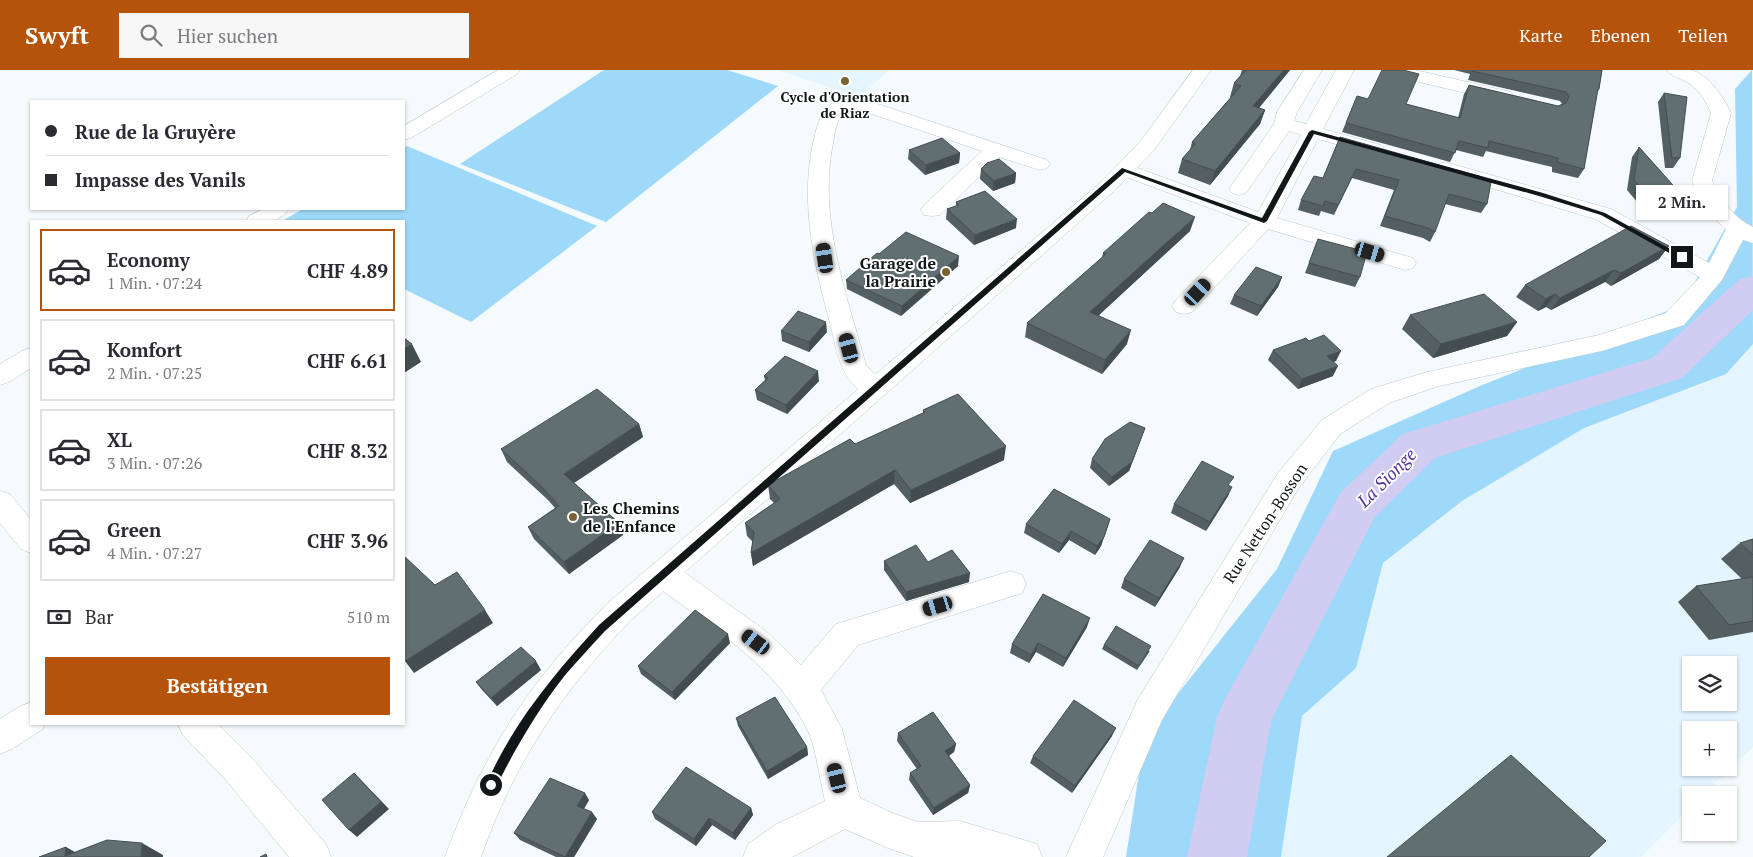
<!DOCTYPE html>
<html lang="de">
<head>
<meta charset="utf-8">
<style>
	:root { --surface:#fff; --page:#f7f7f7; --text:#2b2b33; --muted:#7c7c81; --line:#e1e1e2; --accent:#b45309 }
	body { margin:0; font-family:"PT Serif",serif; background:var(--page); color:var(--text); height:100vh; display:flex; flex-direction:column; font-size:19px; white-space:nowrap }
	* { box-sizing:border-box; margin:0 }
	p { font-size:16px; color:var(--muted) }
	.icon { flex:none; width:28px; height:28px; fill:none; stroke:currentColor; stroke-width:2; stroke-linecap:round; stroke-linejoin:round }
	.map { position:relative; flex:1; overflow:hidden }
	.sheet { position:absolute; left:30px; top:150px; width:375px; height:505px; display:flex; flex-direction:column; background:var(--surface); border-radius:0px; box-shadow:0 1px 4px #0004 }
	.sheet>* { flex:none }
	.hud { position:absolute; left:30px; top:30px; width:375px; height:110px; border-radius:0px; box-shadow:0 1px 4px #0004; display:grid; align-content:center; height:110px; padding:0 15px; background:var(--surface) }
	.fabs { position:absolute; left:1682px; top:586px; display:grid; gap:10px }
	.fabs a { display:grid; place-items:center; width:55px; height:55px; border-radius:0px; background:var(--surface); box-shadow:0 1px 4px #0004; font-size:25px }
	.end { position:absolute; width:22px; height:22px; margin:-11px; border:6px solid #111618; background:#fff; box-shadow:0 0 0 2px #fff }
	.from { border-radius:50% }
	.bubble { position:absolute; height:35px; border-radius:0px; background:var(--surface); box-shadow:0 1px 4px #0004; font-size:16px; font-weight:700; line-height:35px; text-align:center }
	.car { position:absolute; width:15px; height:30px; margin:-15px -8px; border-radius:6px; box-shadow:0 0 4px 1px #0007; background:linear-gradient(#222 24%,#8ab4d8 0 40%,#222 0 76%,#8ab4d8 0 86%,#222 0) }
	.hud b { display:flex; align-items:center; gap:18px; height:48px; font-size:19px }
	.hud b+b { border-top:1px solid var(--line) }
	.hud i { width:12px; height:12px; background:var(--text) }
	ul { padding:9px 0 0; list-style:none }
	li { display:flex; align-items:center; gap:15px; height:82px; margin:0 10px 8px; padding:0 5px; border:2px solid var(--line); border-radius:0px }
	li div { flex:1 }
	li b { display:block; font-size:19px }
	li em { font-style:normal; font-weight:700 }
	li.selected { border-color:var(--accent) }
	li>.icon { width:45px; height:45px; stroke-width:1.5 }
	.pay { display:flex; align-items:center; gap:12px; height:55px; padding:0 15px; font-size:19px }
	.pay p { margin-inline-start:auto }
	.primary-button { display:flex; gap:10px; margin-top:auto; padding:10px 15px }
	.primary-button a { flex:1; height:58px; border-radius:0px; background:var(--accent); color:#fff; font-size:20px; font-weight:700; line-height:58px; text-align:center }
	header { display:flex; align-items:center; gap:30px; box-sizing:border-box; height:70px; padding:0 25px; background:var(--accent); color:#fff }
	header strong { font-size:24px }
	nav { display:flex; gap:28px; margin-inline-start:auto; font-size:18px }
	.search { width:350px; height:45px; background:var(--page); display:flex; align-items:center; gap:12px; box-sizing:border-box; padding:0 18px; border-radius:0px; color:var(--muted); font-size:19px }
	.map>svg:first-child { display:block }
	.built { fill:#e4f5fe; fill-rule:evenodd }
	.green { fill:#9ed9f9 }
	.lines { fill:none; stroke-linecap:round; stroke-linejoin:round }
	.river { fill:#d1ccf1; fill-rule:evenodd }
	.minor-casing { stroke:#bbc8cf; stroke-width:1 }
	.primary-casing { stroke:#bbc8cf; stroke-width:1 }
	.minor { fill:#fff; fill-rule:evenodd }
	.primary { fill:#fff; fill-rule:evenodd }
	.wall { fill:#535f60 }
	.shaded-wall { fill:#444e4e }
	.building { fill:#616f70; stroke:#444e4e }
	.route { fill:#111618 }
	.poi-dot { fill:#7a6333; stroke:#fff; stroke-width:2 }
	.labels { text-anchor:middle; stroke-width:4; stroke-linejoin:round; paint-order:stroke }
	.far-poi-label { font-size:14px; font-weight:bold; fill:#111618; stroke:#fff }
	.poi-label { font-size:16px; font-weight:bold; fill:#111618; stroke:#fff; text-anchor:end }
	.street-label { font-size:16px; fill:#111618; stroke:#fff }
	.water-label { font-size:18px; font-style:italic; fill:#52349a; stroke:#fff }
</style>
</head>
<body>
<header>
<strong>Swyft</strong>
<div class="search"><svg class="icon" aria-label="search" viewBox="0 0 24 24"><circle cx="10" cy="10" r="6"/><path d="M15 15l6 6"/></svg>Hier suchen</div>
<nav><a>Karte</a><a>Ebenen</a><a>Teilen</a></nav>
</header>
<div class="map">
<svg width="1753" height="787" viewBox="0 0 1753 787">
	<rect width="100%" height="100%" fill="#f5fafd"/>
	<path class="built" d="M777,0H890L859,27Z
		M1753,274V677L1703,725H1691V737L1641,787H1281L1302,646L1356,598L1383,493L1462,431L1584,358L1726,304ZM1691,595H1729V632H1691ZM1691,660H1729V698H1691Z"/>
	<path class="green" d="M604,0H727L778,16L606,152L460,94Z
		M1752,0L1753,274L1726,304L1584,358L1462,431L1383,493L1356,598L1302,646L1281,787H1126L1145,665L1277,499L1333,381L1480,316L1682,235L1737,137L1735,19Z
		M407,76L597,156L471,252L404,219V151H282L303,139H404V78Z"/>
	<g class="lines">
		<path class="river" d="M1753,206V240L1682,308L1435,388L1374,448L1271,651L1247,787H1187L1217,647L1225,629L1341,422L1403,364L1652,288L1740,209Z"/>
		<g class="minor-casing">
			<path id="minor" d="M498,0H520L517,4L411,68L404,70V56Z
				M1304,0H1322L1297,42L1294,51L1306,54L1336,0H1354L1323,59L1381,75L1384,79L1381,83L1374,85L1318,69L1277,148L1413,188L1416,193L1413,198L1405,200L1268,159L1192,242L1184,244L1176,242L1172,236L1176,230L1250,153L1118,104L1115,100L1118,96L1125,94L1132,96L1258,142L1301,65L1289,61L1246,123L1239,125L1232,123L1229,119L1274,54L1277,42Z
				M1382,0H1415L1511,22L1513,26L1511,30L1504,32L1385,4Z
				M1667,0C1674,0 1684,0 1691,0C1710,5 1723,27 1731,43L1712,111C1722,131 1733,147 1753,157V173L1743,170L1722,210L1684,255L1602,281L1439,316L1389,333L1340,364L1298,419L1162,650L1103,787H1066L1138,629L1278,403L1322,350L1371,319L1427,302L1599,265L1666,243L1700,207L1595,149L1438,102L1435,98L1438,94L1445,92L1611,139L1709,193L1726,159L1705,140L1692,111L1711,43C1706,31 1699,19 1687,12C1680,8 1672,7 1667,0Z
				M863,29L1047,90L1050,94L1047,98L1040,100L999,87L940,145L932,146L924,145L921,140L924,135L982,81L860,40C838,39 836,54 833,73C818,148 846,223 866,295C873,304 883,308 889,318L885,325C873,328 860,323 852,313C838,296 835,273 830,253C814,194 800,133 813,73C816,60 819,44 830,35C838,28 853,28 863,29Z
				M263,139H289C279,154 262,151 246,151L249,146Z
				M31,278V298L9,312L0,315V294L22,281Z
				M0,421L10,424L31,450V483L21,479L0,453Z
				M663,491L674,495L767,562L801,595L836,554L1011,501L1022,505L1026,514L1022,523L858,575L821,620L842,659L860,728L892,743L918,752L960,751L1037,774L1042,787H914L888,778L845,759L792,787H743L748,774L775,755L825,731C820,711 816,678 808,661C776,595 709,555 652,513L648,504L652,495Z
				M31,632V654H45L43,659L12,679L0,684V649L19,637Z
				M178,654H218L250,686L326,774L331,787H289L226,710L183,665Z"/>
		</g>
		<g class="primary-casing">
			<path id="primary" d="M1193,0H1211L1154,80L1114,121L631,550C562,621 514,693 481,787H445C484,681 529,611 609,532L1100,113L1140,72Z"/>
		</g>
		<use href="#minor" class="minor"/>
		<use href="#primary" class="primary"/>
	</g>
	<path class="wall" d="M1242,0H1290L1259,38L1265,40L1260,54L1210,115L1178,103L1182,89L1190,80L1192,72L1231,27H1230L1234,13L1240,6Z
		M1454,0H1602L1599,19L1597,23L1584,99L1578,108L1552,102V97L1486,81L1483,87L1456,80L1450,92L1342,62L1357,26L1368,29L1406,34L1458,48L1464,24L1469,15L1558,36L1562,34L1560,31L1468,10L1470,4Z
		M1664,23L1680,88L1673,98H1665L1658,32Z
		M1340,67L1481,109L1487,134L1481,143L1445,134L1435,162L1430,172L1423,168L1380,156L1394,120L1352,108L1334,145L1321,141L1319,146L1298,140L1301,130L1323,108Z
		M1639,77L1680,123L1673,133H1638L1627,120L1632,87Z
		M909,80L960,83L959,93L925,105L908,89Z
		M981,99L1016,103L1015,113L993,121L980,109Z
		M956,132L1016,158L974,175L946,149L947,139L956,136Z
		M1190,161L1099,245L1127,274L1102,304L1025,267L1027,253L1102,188L1103,183Z
		M1318,169L1360,207L1355,217L1305,203Z
		M1669,176L1659,189L1611,216L1605,212L1551,240L1546,237L1538,241L1516,227L1525,215Z
		M879,184L958,196L901,246L847,219L846,210Z
		M1282,207L1278,217L1257,246L1230,234L1234,225Z
		M1410,245L1517,252L1507,266L1433,288L1402,259Z
		M781,261L827,262L809,282L782,271Z
		M1273,280L1336,291L1333,292V306L1298,319L1268,290Z
		M764,306L819,311L787,344L757,330L755,320L765,310Z
		M923,340L1004,390L910,433L894,414L753,496L751,483L753,472L747,466L745,453L774,433L770,429L768,415L855,374L923,344Z
		M639,354L643,367L574,413L619,453L623,465L569,504L534,469L528,457L555,438L548,430L507,392L501,379Z
		M1145,358L1129,401L1109,416L1090,398L1092,389Z
		M1230,416L1228,426L1206,461L1171,443L1174,434Z
		M1110,449L1101,476L1095,485L1069,470L1059,483L1024,463L1026,454Z
		M1753,469V562L1709,570L1678,532L1696,516L1742,509L1721,489L1740,473Z
		M884,491L928,492L969,512L906,531L884,500Z
		M1180,497L1155,537L1121,518L1124,509Z
		M1087,557L1063,597L1036,582L1029,593L1010,583L1012,574Z
		M730,573L675,630L641,604L638,596Z
		M1104,575L1150,581L1137,600L1102,579Z
		M541,600L497,636L482,620L476,612Z
		M736,648L807,677L808,685L768,709L738,656Z
		M898,663L956,674L954,682L949,686L970,715L968,723L933,745L909,710L910,703L917,699L897,671Z
		M1112,666L1072,723L1030,693L1033,686Z
		M589,730L584,739L597,749L574,787H556L520,770L514,763Z
		M751,738L753,745L735,770L712,755L696,776L655,749L652,742Z"/>
	<path class="shaded-wall" d="M1284,0H1290L1249,50L1253,36Z
		M1265,40L1260,54L1210,115L1215,101Z
		M960,83L959,93L925,105L926,95Z
		M1016,103L1015,113L993,121L994,111Z
		M1195,147L1190,161L1087,256L1090,242Z
		M1017,149L1016,158L974,175L975,165Z
		M1669,176L1659,189L1611,216L1621,203Z
		M959,186L958,196L901,246L902,236Z
		M1614,200L1605,212L1551,240L1560,228Z
		M1282,207L1278,217L1257,246L1261,236Z
		M1555,224L1546,237L1538,241L1546,229Z
		M826,252L827,262L809,282V272Z
		M1517,252L1507,266L1433,288L1441,274Z
		M1131,260L1127,274L1102,304L1105,290Z
		M412,274L421,292L404,303V279Z
		M1341,281L1336,291L1322,296L1327,286Z
		M1338,296L1333,306L1298,319L1302,309Z
		M818,301L819,311L787,344L786,335Z
		M639,354L643,367L569,416L564,404Z
		M1145,358L1129,401L1109,416L1112,407Z
		M1006,376L1004,390L910,433L911,420Z
		M895,400L894,414L753,496L751,483Z
		M1232,417L1228,426L1206,461L1210,452Z
		M1110,449L1101,476L1095,485L1097,476Z
		M619,453L623,465L569,504L564,492Z
		M1071,461L1069,470L1059,483L1062,474Z
		M1184,488L1180,497L1155,537L1159,528Z
		M970,503L969,512L906,531V522Z
		M485,540L493,553L414,603L405,591Z
		M1090,548L1087,557L1063,597L1066,588Z
		M728,564L730,573L675,630L672,622Z
		M1038,573L1036,582L1029,593L1031,585Z
		M536,591L541,600L497,636L491,628Z
		M1116,658L1112,666L1072,723L1075,716Z
		M956,674L954,682L944,688L945,681Z
		M807,677L808,685L768,709L767,701Z
		M354,703L389,739L357,767L349,760Z
		M970,715L968,723L933,745L934,738Z
		M585,723L589,730L581,743L577,736Z
		M751,738L753,745L735,770L733,763Z
		M592,742L597,749L574,787H565Z
		M709,748L712,755L696,776L694,769Z
		M142,773L163,785V787H141Z
		M66,777L84,787L65,786Z"/>
	<path class="building" d="M1246,0H1284L1253,36L1265,40L1215,101L1182,89L1195,74L1192,72L1241,16L1234,13Z
		M1382,0H1403L1419,4L1406,34L1460,48L1469,15L1558,36L1566,33L1569,27L1566,22L1472,1L1473,0H1602L1599,19H1598L1584,99L1557,92L1558,88L1489,71L1488,78L1459,71L1455,83L1346,53L1357,26L1368,29Z
		M1664,23L1687,27L1680,88H1672Z
		M1340,67L1482,107L1481,109L1491,112L1487,134L1449,124L1435,162L1428,158L1385,146L1399,110L1356,99L1338,135L1325,131L1323,136L1301,130L1314,106L1323,108Z
		M942,68L960,83L926,95L909,80Z
		M1639,77L1680,123H1645L1634,110Z
		M999,89L1016,103L994,111L981,99L987,93Z
		M985,121L1017,149L975,165L947,139L959,135L956,132Z
		M1163,133L1195,147L1090,242L1131,260L1105,290L1027,253L1106,184L1103,183L1149,142L1152,143Z
		M1631,156L1669,176L1621,203L1614,200L1560,228L1555,224L1546,229L1525,215Z
		M906,162L959,186L902,236L846,210L877,183L879,184Z
		M1318,169L1367,182L1360,207L1309,193Z
		M1256,197L1282,207L1261,236L1234,225Z
		M1484,224L1517,252L1441,274L1410,245Z
		M798,241L826,252L809,272L781,261Z
		M1324,265L1341,281L1327,286L1338,296L1302,309L1273,280L1306,268L1309,271Z
		M404,268L412,274L404,279Z
		M785,286L818,301L786,335L755,320L768,308L764,306Z
		M597,319L639,354L564,404L619,453L564,492L528,457L559,436L543,418L501,379Z
		M958,324L1006,376L911,420L895,400L751,483L754,462L745,453L780,429L768,415L773,412L850,369L855,374L925,342L923,340Z
		M1130,352L1145,358L1132,392L1112,407L1092,389L1105,369Z
		M1202,391L1234,407L1228,415L1232,417L1210,452L1174,434Z
		M1054,419L1110,449L1104,467L1097,476L1071,461L1062,474L1026,454Z
		M1753,469V485L1740,473Z
		M1150,470L1184,488L1159,528L1124,509Z
		M916,475L928,492L952,480L970,503L906,522L884,491Z
		M404,486L435,515L457,502L485,540L405,591L404,589Z
		M1753,507V551L1729,555L1696,516Z
		M1043,524L1090,548L1066,588L1038,573L1031,585L1012,574Z
		M695,540L728,564L672,622L638,596Z
		M1116,556L1151,576L1139,596L1104,575Z
		M521,577L536,591L491,628L476,612Z
		M775,627L807,677L767,701L736,648Z
		M1074,630L1116,658L1075,716L1033,686Z
		M933,642L956,674L945,681L970,715L934,738L910,703L921,696L898,663Z
		M1511,685L1606,771L1589,787H1387Z
		M686,697L751,738L733,763L709,748L694,769L652,742Z
		M354,703L381,732L349,760L322,730Z
		M550,708L585,723L577,736L592,742L565,787L514,763Z
		M107,770L142,773L141,787H39L66,777L65,786Z
		M266,784L267,787H260Z"/>
	<path class="route" d="M1312,60L1543,123L1605,143L1685,187L1680,189L1601,145L1539,126L1314,64L1267,151L1264,153L1125,102L605,561C592,575 579,589 566,604C538,639 515,679 495,719H488L486,715C512,654 555,603 599,555L1122,98L1262,148L1309,62Z"/>
	<g class="poi-dot">
		<circle cx="845" cy="11" r="5"/>
		<circle cx="946" cy="202" r="5"/>
		<circle cx="573" cy="447" r="5"/>
	</g>
	<g class="labels">
		<g class="far-poi-label">
			<text x="845" y="32">Cycle d'Orientation<tspan x="845" dy="16">de Riaz</tspan></text>
		</g>
		<g class="poi-label">
			<text x="936" y="199">Garage de<tspan x="936" dy="18">la Prairie</tspan></text>
			<text x="583" y="444" text-anchor="start">Les Chemins<tspan x="583" dy="18">de l'Enfance</tspan></text>
		</g>
		<g class="street-label">
			<text transform="translate(1265 453) rotate(-57)" y="6">Rue Netton-Bosson</text>
		</g>
		<g class="water-label">
			<text transform="translate(1387 408) rotate(-45)" y="6">La Sionge</text>
		</g>
	</g>
</svg>
<div class="fabs">
<a><svg class="icon" aria-label="layers" viewBox="0 0 24 24"><path d="M12 4l9 5-9 5-9-5zM3 14l9 5 9-5"/></svg></a>
<a>+</a>
<a>−</a>
</div>
<i class="end from" style="left:491px;top:715px"></i>
<i class="end" style="left:1682px;top:187px"></i>
<div class="bubble" style="left:1636px;top:115px;width:92px">2 Min.</div>
<i class="car" style="left:1370px;top:182px;rotate:107deg"></i>
<i class="car" style="left:825px;top:188px;rotate:352deg"></i>
<i class="car" style="left:1198px;top:222px;rotate:43deg"></i>
<i class="car" style="left:849px;top:278px;rotate:345deg"></i>
<i class="car" style="left:938px;top:536px;rotate:253deg"></i>
<i class="car" style="left:756px;top:572px;rotate:306deg"></i>
<i class="car" style="left:837px;top:708px;rotate:346deg"></i>
<div class="hud">
<b><i class="from"></i>Rue de la Gruyère</b>
<b><i></i>Impasse des Vanils</b>
</div>
<section class="sheet">
<ul>
<li class="selected"><svg class="icon" aria-label="car" viewBox="0 0 24 24"><path d="M5 17H2v-5l4-1 3-4h7l3 4 3 1v5h-3M9 17h6M6 11h13"/><circle cx="7" cy="17" r="2"/><circle cx="17" cy="17" r="2"/></svg><div><b>Economy</b><p>1 Min. · 07:24</p></div><em>CHF 4.89</em></li>
<li><svg class="icon" aria-label="car" viewBox="0 0 24 24"><path d="M5 17H2v-5l4-1 3-4h7l3 4 3 1v5h-3M9 17h6M6 11h13"/><circle cx="7" cy="17" r="2"/><circle cx="17" cy="17" r="2"/></svg><div><b>Komfort</b><p>2 Min. · 07:25</p></div><em>CHF 6.61</em></li>
<li><svg class="icon" aria-label="car" viewBox="0 0 24 24"><path d="M5 17H2v-5l4-1 3-4h7l3 4 3 1v5h-3M9 17h6M6 11h13"/><circle cx="7" cy="17" r="2"/><circle cx="17" cy="17" r="2"/></svg><div><b>XL</b><p>3 Min. · 07:26</p></div><em>CHF 8.32</em></li>
<li><svg class="icon" aria-label="car" viewBox="0 0 24 24"><path d="M5 17H2v-5l4-1 3-4h7l3 4 3 1v5h-3M9 17h6M6 11h13"/><circle cx="7" cy="17" r="2"/><circle cx="17" cy="17" r="2"/></svg><div><b>Green</b><p>4 Min. · 07:27</p></div><em>CHF 3.96</em></li>
</ul>
<div class="pay"><svg class="icon" aria-label="cash" viewBox="0 0 24 24"><path d="M3 7h18v10H3z"/><circle cx="12" cy="12" r="2"/></svg>Bar<p>510 m</p></div>
<div class="primary-button"><a>Bestätigen</a></div>
</section>
</div>
</body>
</html>
